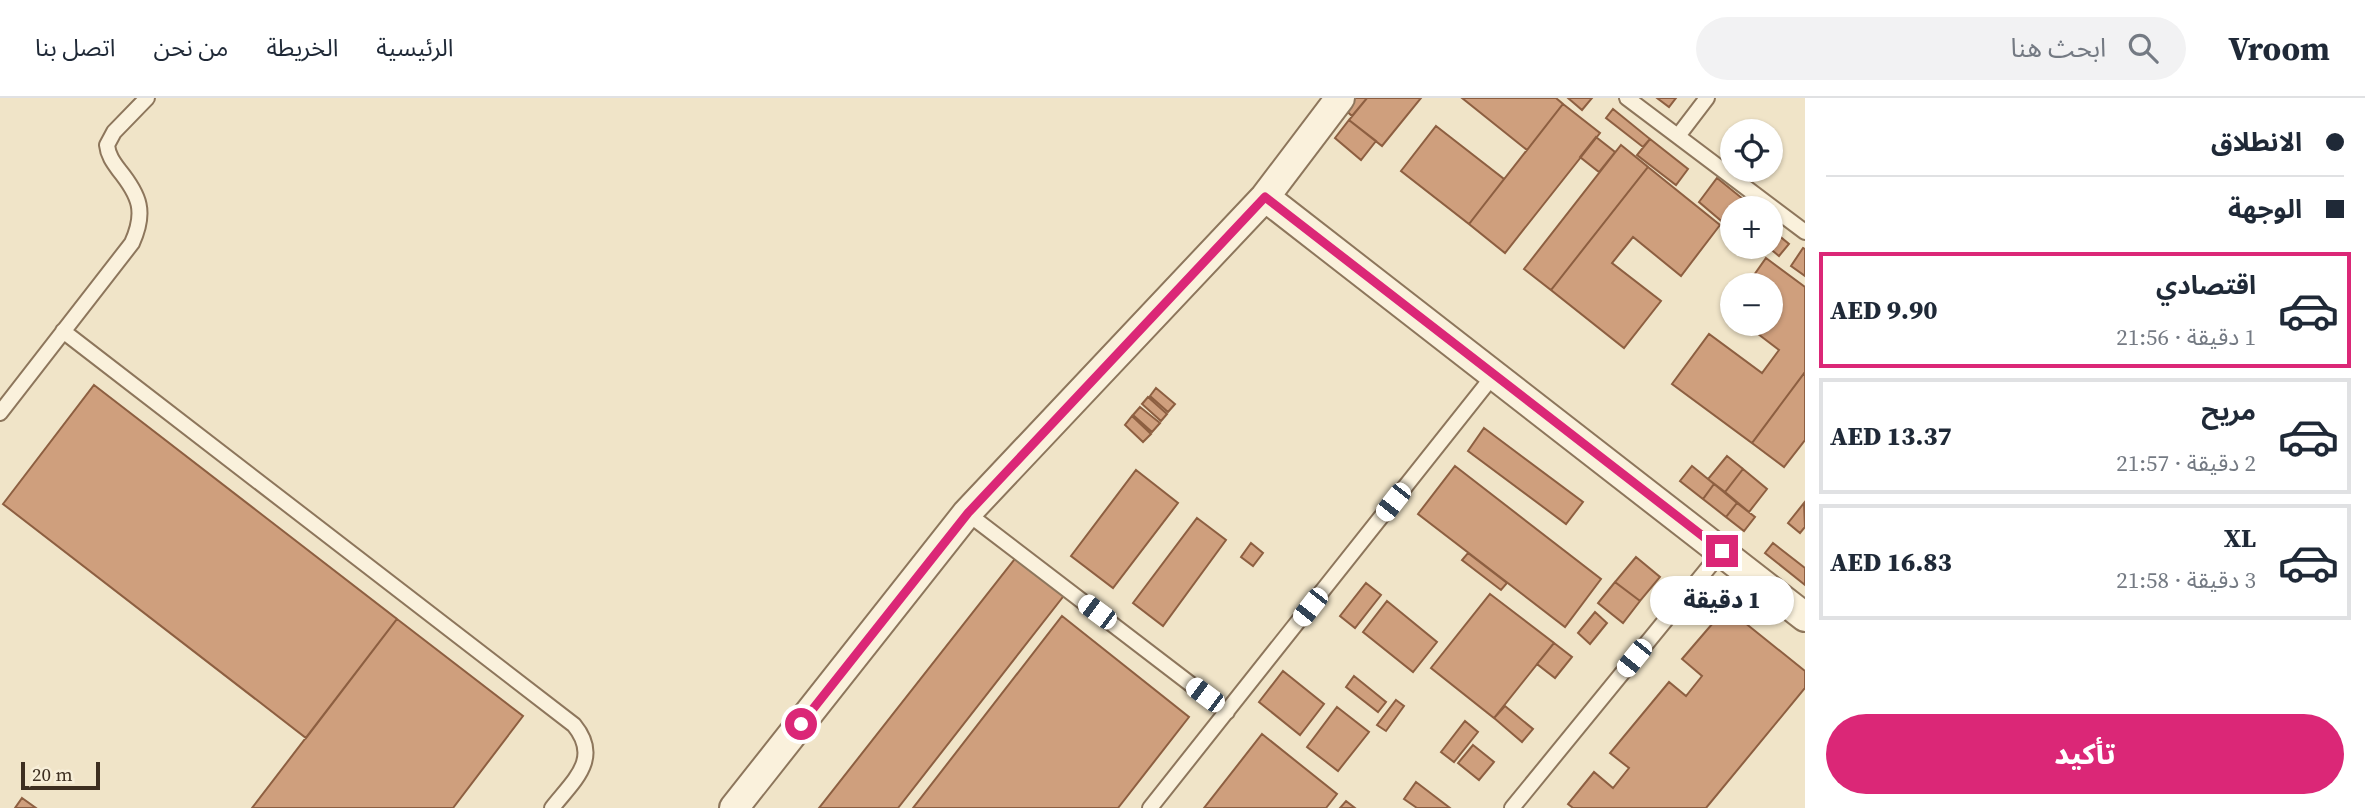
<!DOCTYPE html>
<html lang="ar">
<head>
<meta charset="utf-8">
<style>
	:root { --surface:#fff; --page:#f2f2f3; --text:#1f2937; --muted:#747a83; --line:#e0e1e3; --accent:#db2777 }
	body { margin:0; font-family:"Source Serif 4","Noto Sans Arabic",serif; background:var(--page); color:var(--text); direction:rtl; height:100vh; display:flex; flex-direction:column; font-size:26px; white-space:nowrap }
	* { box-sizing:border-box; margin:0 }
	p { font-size:23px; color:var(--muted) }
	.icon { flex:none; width:38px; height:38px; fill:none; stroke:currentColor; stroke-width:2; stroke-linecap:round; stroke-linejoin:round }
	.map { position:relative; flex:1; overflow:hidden; direction:ltr }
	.details { display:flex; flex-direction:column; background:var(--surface); width:560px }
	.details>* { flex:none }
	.guide { display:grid; align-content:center; height:154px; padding:0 21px; background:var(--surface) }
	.buttons { position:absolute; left:1720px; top:21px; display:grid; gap:14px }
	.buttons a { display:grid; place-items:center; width:63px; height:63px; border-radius:50%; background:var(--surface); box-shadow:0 2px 5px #0004; font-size:35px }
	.scale { position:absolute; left:21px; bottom:18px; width:79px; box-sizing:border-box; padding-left:7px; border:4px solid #3d2e20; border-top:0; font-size:19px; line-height:24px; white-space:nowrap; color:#3d2e20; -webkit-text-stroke:5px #f7eed8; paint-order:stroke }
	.end { position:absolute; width:32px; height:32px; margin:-16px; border:9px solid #db2777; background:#fff; box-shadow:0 0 0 4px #fff }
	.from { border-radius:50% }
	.bubble { position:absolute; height:49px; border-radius:24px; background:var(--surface); box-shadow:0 2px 5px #0004; font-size:23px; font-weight:800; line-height:49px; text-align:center; direction:rtl }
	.car { position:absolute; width:21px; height:42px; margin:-21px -10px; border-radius:9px; box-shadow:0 0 5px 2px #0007; background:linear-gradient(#fff 24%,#345 0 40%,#fff 0 76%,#345 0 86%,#fff 0) }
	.guide b { display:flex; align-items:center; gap:24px; height:66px; font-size:26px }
	.guide b+b { border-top:2px solid var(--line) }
	.guide i { width:18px; height:18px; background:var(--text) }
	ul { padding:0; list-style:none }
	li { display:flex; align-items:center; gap:21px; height:116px; margin:0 14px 10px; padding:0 7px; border:4px solid var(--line); border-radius:0px }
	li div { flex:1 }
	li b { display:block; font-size:26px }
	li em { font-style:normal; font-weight:800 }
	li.active { border-color:var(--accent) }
	li>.icon { width:63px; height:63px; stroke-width:1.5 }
	.action { display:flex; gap:14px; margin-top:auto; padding:14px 21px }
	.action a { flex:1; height:80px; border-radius:42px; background:var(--accent); color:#fff; font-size:28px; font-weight:800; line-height:80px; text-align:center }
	header { display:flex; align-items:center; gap:42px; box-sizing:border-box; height:98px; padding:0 35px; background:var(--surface); border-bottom:2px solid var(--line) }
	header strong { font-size:33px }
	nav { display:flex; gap:38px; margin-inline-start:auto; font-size:24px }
	.search { width:490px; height:63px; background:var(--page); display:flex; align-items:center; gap:18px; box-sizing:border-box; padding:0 24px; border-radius:38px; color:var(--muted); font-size:26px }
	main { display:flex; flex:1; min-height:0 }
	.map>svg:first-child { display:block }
	.building { fill:#cf9f7d; stroke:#8d5f41; stroke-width:2 }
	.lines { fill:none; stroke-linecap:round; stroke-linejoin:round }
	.service-casing { stroke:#8d765c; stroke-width:18 }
	.minor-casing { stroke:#8d765c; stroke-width:32 }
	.service { stroke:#faf1dc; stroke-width:14 }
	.minor { stroke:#faf1dc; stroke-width:28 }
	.route { stroke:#db2777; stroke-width:9 }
</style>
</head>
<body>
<header>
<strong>Vroom</strong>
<div class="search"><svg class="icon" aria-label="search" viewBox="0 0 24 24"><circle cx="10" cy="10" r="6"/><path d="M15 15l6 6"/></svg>ابحث هنا</div>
<nav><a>الرئيسية</a><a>الخريطة</a><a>من نحن</a><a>اتصل بنا</a></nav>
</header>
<main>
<section class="details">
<div class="guide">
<b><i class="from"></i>الانطلاق</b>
<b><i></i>الوجهة</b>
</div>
<ul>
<li class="active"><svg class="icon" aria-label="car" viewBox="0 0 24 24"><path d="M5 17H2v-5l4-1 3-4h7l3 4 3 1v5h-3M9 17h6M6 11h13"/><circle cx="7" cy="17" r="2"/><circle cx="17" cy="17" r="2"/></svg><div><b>اقتصادي</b><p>1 دقيقة · 21:56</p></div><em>AED 9.90</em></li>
<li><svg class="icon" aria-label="car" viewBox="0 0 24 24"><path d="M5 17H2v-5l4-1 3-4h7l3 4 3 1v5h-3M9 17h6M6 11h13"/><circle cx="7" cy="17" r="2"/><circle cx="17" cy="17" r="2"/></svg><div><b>مريح</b><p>2 دقيقة · 21:57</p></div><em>AED 13.37</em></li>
<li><svg class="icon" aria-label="car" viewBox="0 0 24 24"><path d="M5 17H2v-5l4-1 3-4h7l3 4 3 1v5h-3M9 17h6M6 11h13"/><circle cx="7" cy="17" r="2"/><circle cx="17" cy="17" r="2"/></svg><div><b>XL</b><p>3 دقيقة · 21:58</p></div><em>AED 16.83</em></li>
</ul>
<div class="action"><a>تأكيد</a></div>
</section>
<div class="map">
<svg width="1805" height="710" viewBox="0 0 1805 710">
	<rect width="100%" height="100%" fill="#f0e4c8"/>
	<path class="building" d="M1350,0H1367L1352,18L1342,9Z
		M1367,0H1421L1382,48L1349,22Z
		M1462,0H1556L1563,6L1527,52Z
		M1568,0H1592L1582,12Z
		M1657,0H1676L1669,9Z
		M1563,6L1600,35L1505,155L1469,126Z
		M1613,11L1650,41L1643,49L1606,20Z
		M1349,22L1376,43L1361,62L1335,40Z
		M1436,28L1504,81L1469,126L1401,73Z
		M1596,39L1615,54L1599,74L1580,59Z
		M1650,41L1688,71L1676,87L1637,57Z
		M1621,47L1648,69L1551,192L1524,171Z
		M1648,69L1720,127L1681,178L1633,139L1612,165L1661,203L1624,250L1551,192Z
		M1717,80L1754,110H1732V132L1699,104Z
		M1771,131L1789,146L1779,158L1768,149H1771Z
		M1803,150L1805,151V178L1791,168Z
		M1766,160L1805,189V274L1752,345L1672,286L1709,236L1762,275L1779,252L1745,226H1771V187H1747Z
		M1805,274V342L1784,369L1752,345Z
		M94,287L397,521L306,640L3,406Z
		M1156,290L1175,306L1168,314L1150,298Z
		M1148,299L1167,316L1161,323L1142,306Z
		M1140,309L1160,325L1152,334L1133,317Z
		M1132,318L1151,336L1143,344L1125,327Z
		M1484,330L1583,404L1566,426L1468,353Z
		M1727,358L1743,371L1725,394L1708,381Z
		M1455,368L1601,481L1565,529L1418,416Z
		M1692,368L1714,386L1703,401L1680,383Z
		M1743,371L1767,391L1749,414L1725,394Z
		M1136,372L1178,405L1113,490L1071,458Z
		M1714,386L1737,405L1726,419L1703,401Z
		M1737,405L1755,419L1744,433L1726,419Z
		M1804,405L1805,429L1800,435L1788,425Z
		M1197,420L1226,442L1163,528L1133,505Z
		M1251,445L1263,455L1253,468L1241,459Z
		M1773,445L1805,470V487L1765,455Z
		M1468,455L1507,485L1501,492L1462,462Z
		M1018,457L1066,495L898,710H819Z
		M1636,459L1660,479L1640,503L1615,484Z
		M1615,484L1640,503L1623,525L1598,505Z
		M1366,485L1381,497L1355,530L1340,518Z
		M1490,496L1554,545L1494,620L1431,570Z
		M1387,503L1437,544L1413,574L1363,534Z
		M1595,514L1607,525L1590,546L1578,535Z
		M1734,516L1805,573V590L1706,710H1573L1568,706L1594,674L1613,690L1629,670L1610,655L1669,584L1686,598L1702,578L1682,561L1719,518Z
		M1062,518L1189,619L1118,710H913Z
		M397,521L523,618L453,710H252Z
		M1554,545L1572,559L1555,580L1537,566Z
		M1283,573L1324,606L1300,637L1259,604Z
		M1354,578L1386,604L1378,614L1346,589Z
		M1396,602L1404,608L1386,633L1377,627Z
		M1505,608L1533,631L1522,644L1494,620Z
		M1337,609L1369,634L1338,673L1307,649Z
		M1465,623L1478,634L1454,664L1441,654Z
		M1262,636L1337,696L1326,710H1204Z
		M1473,647L1494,664L1479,682L1458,665Z
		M1416,684L1450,710H1417L1404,701Z
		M22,700L36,710H15Z
		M1346,703L1355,710H1340Z"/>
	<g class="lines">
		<g class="service-casing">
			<path id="service" d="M1627,0L1805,134
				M1678,38L1707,0
				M63,233L574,627C602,661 573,683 552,710
				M0,315L132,145C146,114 140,98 119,72C113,64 108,57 107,47L114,34L147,0
				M967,415L1227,614
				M1150,710L1493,278
				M1512,710L1722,453"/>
		</g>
		<g class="minor-casing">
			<path id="minor" d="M1265,99L1805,519
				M734,710L967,415L1265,99L1340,0"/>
		</g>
		<use href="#service" class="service"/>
		<use href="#minor" class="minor"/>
	</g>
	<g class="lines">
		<path class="route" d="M801,626L968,415L1265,99L1722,453"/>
	</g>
</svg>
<div class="buttons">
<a><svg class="icon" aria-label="locate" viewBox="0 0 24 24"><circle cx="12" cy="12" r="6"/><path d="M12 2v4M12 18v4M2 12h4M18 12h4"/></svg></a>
<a>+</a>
<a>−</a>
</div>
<div class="scale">20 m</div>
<i class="end from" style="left:801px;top:626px"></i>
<i class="end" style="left:1722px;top:453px"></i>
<div class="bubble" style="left:1650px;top:478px;width:144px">1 دقيقة</div>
<i class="car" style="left:1393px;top:404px;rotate:218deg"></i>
<i class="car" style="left:1310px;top:509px;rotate:218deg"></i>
<i class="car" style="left:1097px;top:514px;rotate:307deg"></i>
<i class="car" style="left:1634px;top:560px;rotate:219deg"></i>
<i class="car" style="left:1205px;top:597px;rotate:307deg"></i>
</div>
</main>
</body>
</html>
